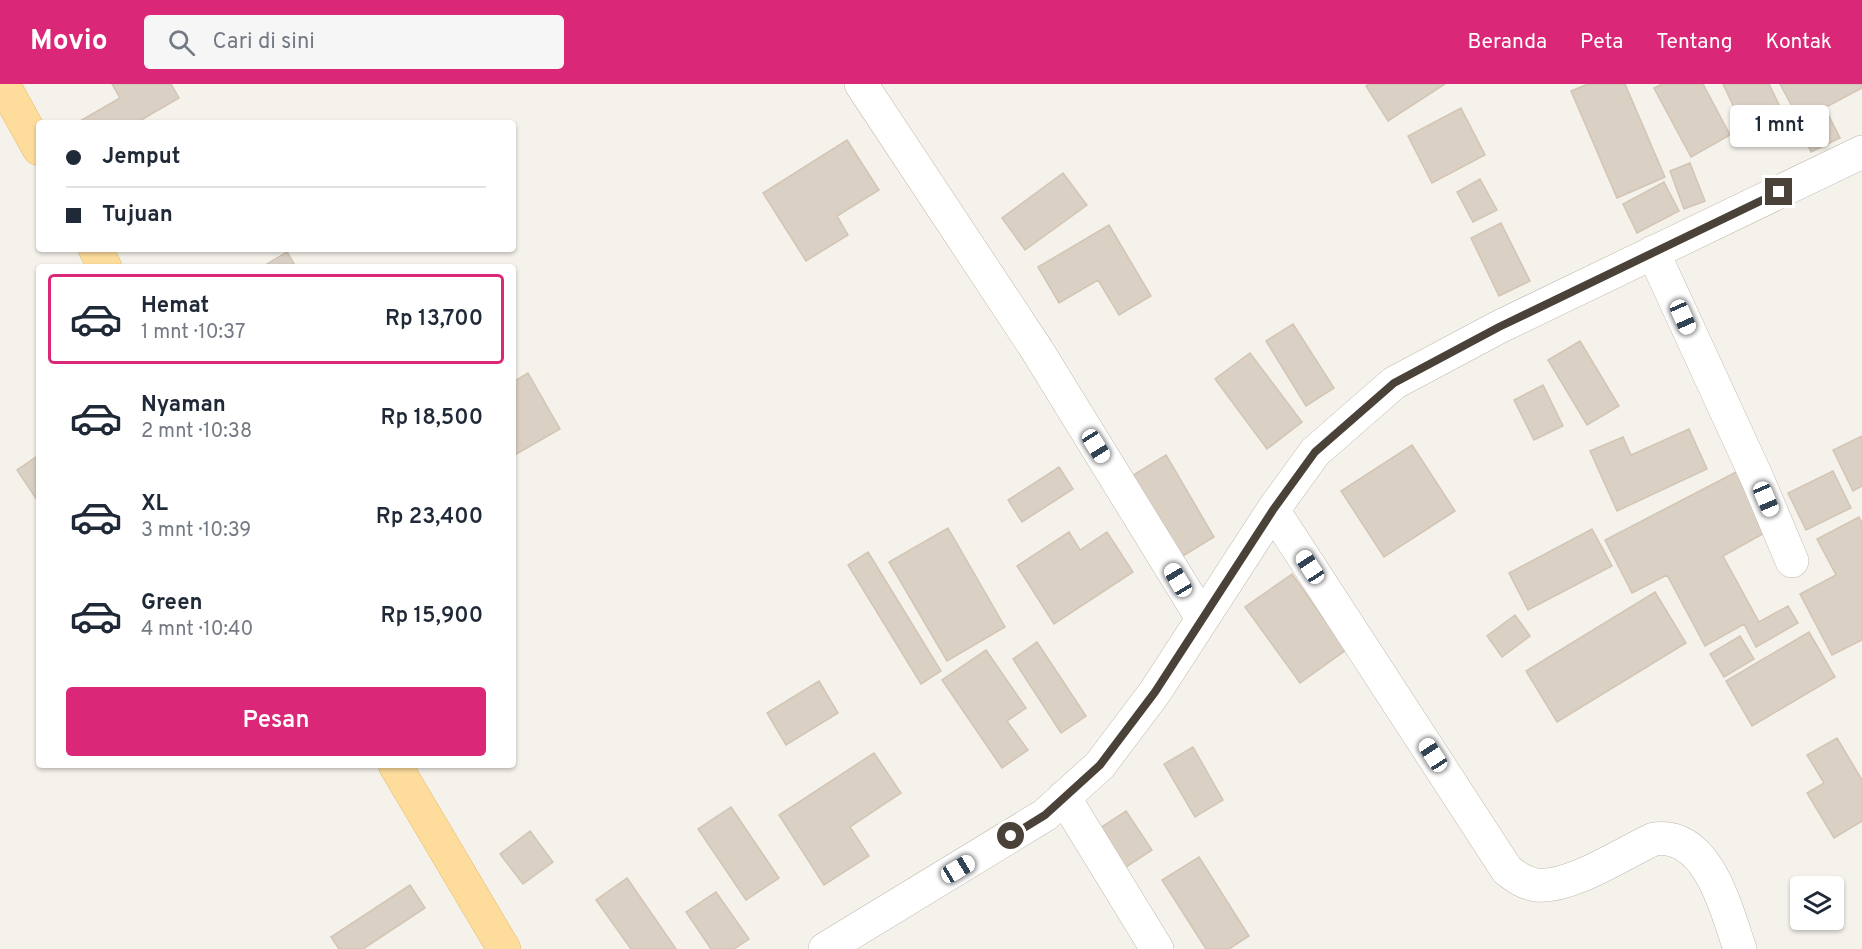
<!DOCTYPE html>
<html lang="id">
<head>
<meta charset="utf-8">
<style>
	:root { --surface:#fff; --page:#f6f6f7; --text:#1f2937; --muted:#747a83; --line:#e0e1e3; --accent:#db2777 }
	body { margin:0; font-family:Overpass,sans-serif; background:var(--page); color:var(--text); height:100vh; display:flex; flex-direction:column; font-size:22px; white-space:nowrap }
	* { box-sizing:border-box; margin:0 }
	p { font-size:20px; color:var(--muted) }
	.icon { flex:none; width:33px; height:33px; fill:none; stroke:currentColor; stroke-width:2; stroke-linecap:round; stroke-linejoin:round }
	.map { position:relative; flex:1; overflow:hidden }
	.drawer { position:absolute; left:36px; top:180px; width:480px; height:504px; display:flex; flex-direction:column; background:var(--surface); border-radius:6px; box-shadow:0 2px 4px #0004 }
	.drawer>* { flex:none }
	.top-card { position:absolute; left:36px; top:36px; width:480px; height:132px; border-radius:6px; box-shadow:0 2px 4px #0004; display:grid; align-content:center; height:132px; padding:0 30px; background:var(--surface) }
	.tools { position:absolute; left:1790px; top:792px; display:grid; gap:12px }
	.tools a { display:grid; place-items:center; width:54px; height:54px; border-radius:6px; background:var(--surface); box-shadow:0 2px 4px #0004; font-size:30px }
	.end { position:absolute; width:27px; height:27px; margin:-14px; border:8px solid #4a4239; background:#fff; box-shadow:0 0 0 3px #fff }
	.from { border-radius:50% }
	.bubble { position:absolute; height:42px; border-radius:6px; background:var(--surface); box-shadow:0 2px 4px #0004; font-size:20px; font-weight:600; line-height:42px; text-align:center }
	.car { position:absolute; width:18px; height:36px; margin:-18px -9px; border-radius:8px; box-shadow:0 0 4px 2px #0007; background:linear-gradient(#fff 24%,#345 0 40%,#fff 0 76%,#345 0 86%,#fff 0) }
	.top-card b { display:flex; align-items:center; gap:21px; height:57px; font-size:22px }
	.top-card b+b { border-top:2px solid var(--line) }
	.top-card i { width:15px; height:15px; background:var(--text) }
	ul { padding:10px 0 0; list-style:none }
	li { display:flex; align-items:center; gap:18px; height:90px; margin:0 12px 9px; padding:0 18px; border:3px solid transparent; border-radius:6px }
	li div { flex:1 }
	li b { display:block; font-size:22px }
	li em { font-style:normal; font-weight:600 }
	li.active { border-color:var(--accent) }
	li>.icon { width:54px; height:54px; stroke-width:1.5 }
	.cta { display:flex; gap:12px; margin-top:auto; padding:12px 30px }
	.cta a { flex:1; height:69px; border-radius:6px; background:var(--accent); color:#fff; font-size:24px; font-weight:600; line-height:69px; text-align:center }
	header { display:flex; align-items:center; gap:36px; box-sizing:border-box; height:84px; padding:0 30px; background:var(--accent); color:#fff }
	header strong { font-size:28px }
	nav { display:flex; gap:33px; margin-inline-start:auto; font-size:21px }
	.search { width:420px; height:54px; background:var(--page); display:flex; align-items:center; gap:15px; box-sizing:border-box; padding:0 21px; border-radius:6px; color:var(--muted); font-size:22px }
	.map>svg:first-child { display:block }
	.building { fill:#dad0c4; stroke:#d2c5b4; stroke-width:1.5 }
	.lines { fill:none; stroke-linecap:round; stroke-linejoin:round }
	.minor-casing { stroke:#c1b9ae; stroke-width:34 }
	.major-casing { stroke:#e4ba6b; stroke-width:34 }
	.minor { stroke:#fff; stroke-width:33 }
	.major { stroke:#fedd9c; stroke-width:33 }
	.route { stroke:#4a4239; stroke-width:8 }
</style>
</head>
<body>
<header>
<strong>Movio</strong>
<div class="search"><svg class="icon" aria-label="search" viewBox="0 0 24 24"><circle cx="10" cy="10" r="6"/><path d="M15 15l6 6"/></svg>Cari di sini</div>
<nav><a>Beranda</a><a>Peta</a><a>Tentang</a><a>Kontak</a></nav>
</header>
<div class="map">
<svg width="1862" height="865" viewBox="0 0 1862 865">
	<rect width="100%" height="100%" fill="#f5f2eb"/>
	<path class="building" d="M112,0H171L179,14L136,39H81L80,37L120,14Z
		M1369,0H1445L1388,37L1366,2Z
		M1588,0H1625L1665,93L1617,114L1571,7Z
		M1662,0H1703L1730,51L1691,73L1654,4Z
		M1723,0H1769L1783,29L1745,47Z
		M1780,0H1862V4L1800,37Z
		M1461,24L1485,71L1432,99L1408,52Z
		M1829,32L1840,54L1811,68L1801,46Z
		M847,56L879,106L837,132L848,151L806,177L763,109Z
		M1690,79L1705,117L1684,125L1670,87Z
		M1063,89L1087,121L1025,166L1002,134Z
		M1480,95L1497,126L1473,138L1457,108Z
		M1664,98L1679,127L1637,149L1623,120Z
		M1501,139L1530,197L1499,212L1471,154Z
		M1109,141L1151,212L1119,231L1098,196L1059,219L1038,183Z
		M287,168L296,183H262Z
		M1293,240L1334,304L1306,322L1266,257Z
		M1580,257L1619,322L1587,341L1548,276Z
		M1250,269L1302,338L1267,365L1215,295Z
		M528,289L560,345L513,372V298Z
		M1543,301L1563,342L1534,356L1514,316Z
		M1689,345L1707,385L1617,427L1590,367L1623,353L1631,371Z
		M1862,352V402L1853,407L1833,366Z
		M1412,361L1455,427L1384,473L1341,407Z
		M39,371V419L17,386Z
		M1166,371L1214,453L1178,475L1130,393Z
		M1059,383L1073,405L1022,438L1008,416Z
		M1738,387L1770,446L1723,472L1759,538L1788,522L1798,539L1756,563L1744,540L1705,562L1667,491L1632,509L1605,456Z
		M1833,387L1851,424L1806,446L1788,409Z
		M1859,433L1862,439V556L1832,571L1800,510L1836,491L1817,455Z
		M948,444L1005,543L947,577L889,478Z
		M1592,445L1612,482L1528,526L1509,489Z
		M1069,448L1080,466L1107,448L1133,488L1054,540L1017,482Z
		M868,468L941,587L921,600L848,481Z
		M1292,490L1346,566L1300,599L1245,523Z
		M1655,508L1686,559L1557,638L1526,587Z
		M1515,531L1530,552L1502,573L1487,552Z
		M1809,548L1835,593L1752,642L1726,597Z
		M1740,552L1754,575L1724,593L1710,570Z
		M1037,558L1086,632L1061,649L1013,575Z
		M986,566L1026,624L1007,637L1028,666L1002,684L942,596Z
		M819,597L838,629L786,661L767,629Z
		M1837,654L1862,696V737L1834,754L1807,709L1824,699L1807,671Z
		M1193,663L1223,716L1195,733L1164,680Z
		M874,669L901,709L850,743L869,772L824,801L779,731Z
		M731,723L779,794L746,816L698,745Z
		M1126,727L1152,766L1123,785L1097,746Z
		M530,747L553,778L523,800L500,770Z
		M1199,773L1249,852L1229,865H1206L1162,796Z
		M627,794L676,865H631L596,816Z
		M410,801L425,824L363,865H339L331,853Z
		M716,808L749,855L734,865H711L686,828Z"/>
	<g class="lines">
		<g class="minor-casing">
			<path id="minor" d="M861,0L1037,266L1202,534
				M1653,168L1757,394L1792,477
				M1273,426L1507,786C1516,793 1524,799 1536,801C1570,805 1623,769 1654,755C1709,748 1726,826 1740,865
				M1064,713L1157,865
				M825,865L1045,731L1100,681L1155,608L1273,426L1315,368L1394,299L1499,243L1862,68"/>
		</g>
		<g class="major-casing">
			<path id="major" d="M3,0L39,65
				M95,165L105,183
				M395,681L504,865"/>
		</g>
		<use href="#minor" class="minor"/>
		<use href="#major" class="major"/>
	</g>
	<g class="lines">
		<path class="route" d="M1011,752L1045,731L1100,681L1155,608L1273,426L1315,368L1394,299L1499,243L1779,108"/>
	</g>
</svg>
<div class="tools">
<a><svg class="icon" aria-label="layers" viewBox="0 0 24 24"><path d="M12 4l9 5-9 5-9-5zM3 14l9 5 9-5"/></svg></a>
</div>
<i class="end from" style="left:1011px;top:752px"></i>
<i class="end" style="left:1779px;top:108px"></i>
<div class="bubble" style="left:1730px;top:21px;width:99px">1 mnt</div>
<i class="car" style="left:1683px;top:233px;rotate:156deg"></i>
<i class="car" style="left:1096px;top:362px;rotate:148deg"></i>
<i class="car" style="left:1766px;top:415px;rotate:157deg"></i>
<i class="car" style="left:1310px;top:483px;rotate:327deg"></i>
<i class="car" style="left:1178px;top:496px;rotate:329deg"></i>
<i class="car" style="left:1433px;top:671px;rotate:327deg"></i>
<i class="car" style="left:958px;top:785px;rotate:59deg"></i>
<div class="top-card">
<b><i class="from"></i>Jemput</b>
<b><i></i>Tujuan</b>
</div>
<section class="drawer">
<ul>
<li class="active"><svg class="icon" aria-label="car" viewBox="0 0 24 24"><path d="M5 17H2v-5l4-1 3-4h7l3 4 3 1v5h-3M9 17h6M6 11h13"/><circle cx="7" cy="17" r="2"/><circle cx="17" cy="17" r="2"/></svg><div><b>Hemat</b><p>1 mnt · 10:37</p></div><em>Rp 13,700</em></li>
<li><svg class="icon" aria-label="car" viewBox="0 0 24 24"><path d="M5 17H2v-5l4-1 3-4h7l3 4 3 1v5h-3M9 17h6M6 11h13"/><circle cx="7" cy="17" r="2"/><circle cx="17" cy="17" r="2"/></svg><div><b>Nyaman</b><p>2 mnt · 10:38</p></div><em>Rp 18,500</em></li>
<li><svg class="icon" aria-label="car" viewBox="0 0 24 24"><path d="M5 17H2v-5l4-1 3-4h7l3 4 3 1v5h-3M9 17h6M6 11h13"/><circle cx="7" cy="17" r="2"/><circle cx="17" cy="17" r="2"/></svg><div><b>XL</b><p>3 mnt · 10:39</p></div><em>Rp 23,400</em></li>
<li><svg class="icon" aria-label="car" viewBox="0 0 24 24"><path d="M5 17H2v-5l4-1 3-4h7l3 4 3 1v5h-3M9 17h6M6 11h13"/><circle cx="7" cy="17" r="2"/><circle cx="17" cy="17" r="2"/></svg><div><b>Green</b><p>4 mnt · 10:40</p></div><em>Rp 15,900</em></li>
</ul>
<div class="cta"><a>Pesan</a></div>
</section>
</div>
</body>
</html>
